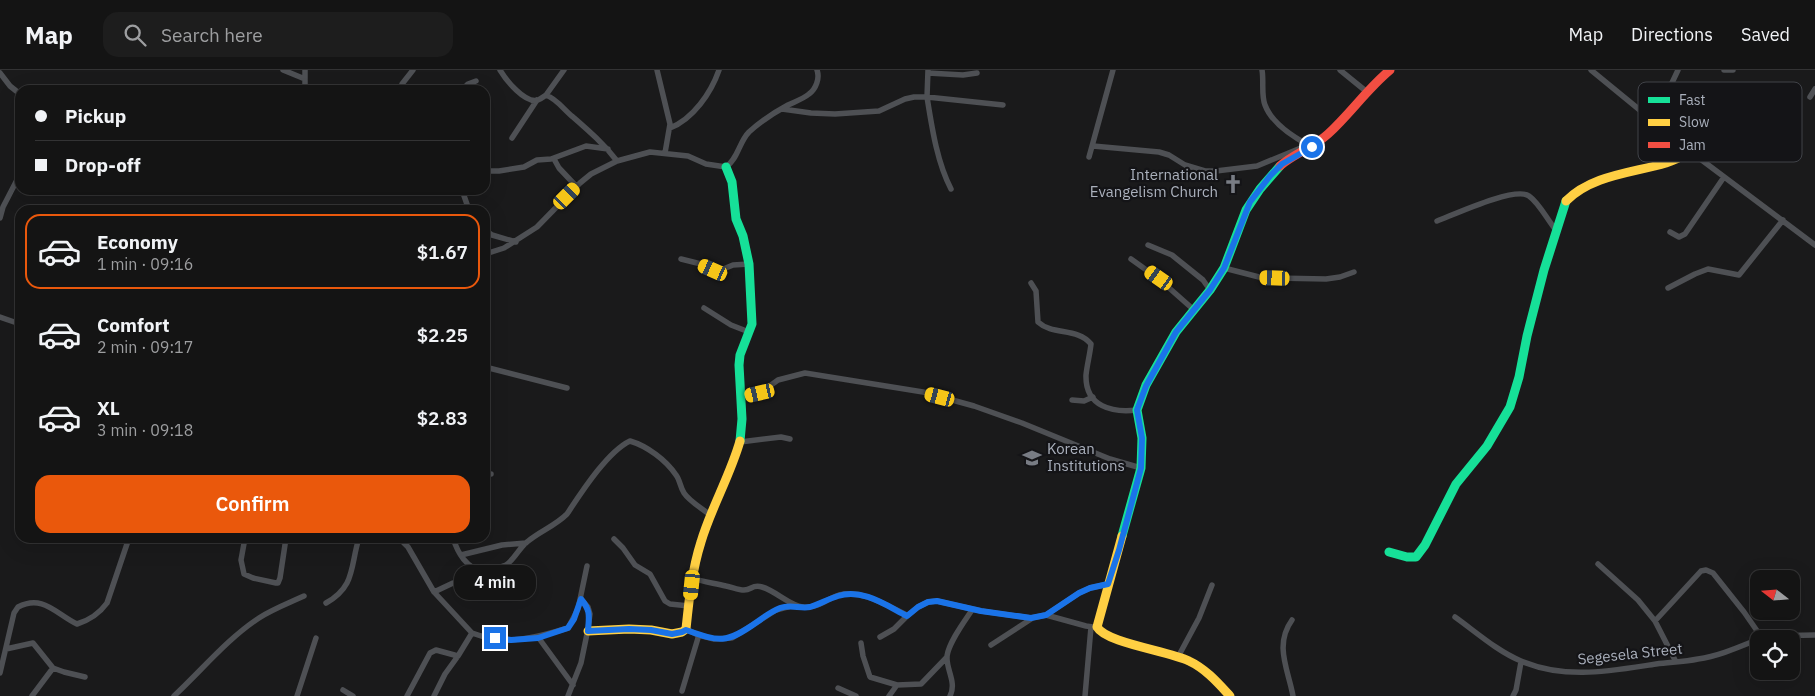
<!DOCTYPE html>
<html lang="en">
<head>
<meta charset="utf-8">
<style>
	:root { --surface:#141414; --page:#1d1d1d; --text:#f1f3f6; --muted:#9d9ea0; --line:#333334; --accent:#ea580c }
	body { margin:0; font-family:"IBM Plex Sans",sans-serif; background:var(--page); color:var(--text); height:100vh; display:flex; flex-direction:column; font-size:19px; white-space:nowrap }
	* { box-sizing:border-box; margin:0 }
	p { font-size:16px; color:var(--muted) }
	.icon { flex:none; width:28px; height:28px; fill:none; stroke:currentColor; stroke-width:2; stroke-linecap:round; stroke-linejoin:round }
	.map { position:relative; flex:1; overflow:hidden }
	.panel { position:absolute; left:15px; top:135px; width:475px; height:338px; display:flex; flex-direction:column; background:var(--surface); border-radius:15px; box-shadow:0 5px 20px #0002,0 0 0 1px var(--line) }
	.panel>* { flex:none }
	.banner { position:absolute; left:15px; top:15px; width:475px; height:110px; border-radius:15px; box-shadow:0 5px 20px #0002,0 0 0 1px var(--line); display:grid; align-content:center; height:110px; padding:0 20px; background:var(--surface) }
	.needle { width:32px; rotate:287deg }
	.buttons { position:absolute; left:1750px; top:500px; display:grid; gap:10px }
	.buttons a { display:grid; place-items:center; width:50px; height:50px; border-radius:10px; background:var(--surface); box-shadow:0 5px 20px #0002,0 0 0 1px var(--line); font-size:25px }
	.end { position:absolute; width:22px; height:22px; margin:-11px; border:6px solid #1a73e8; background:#fff; box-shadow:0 0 0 2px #fff }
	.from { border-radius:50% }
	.bubble { position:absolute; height:35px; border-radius:15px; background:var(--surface); box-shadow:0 5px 20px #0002,0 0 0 1px var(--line); font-size:16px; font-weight:600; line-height:35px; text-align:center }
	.car { position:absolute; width:15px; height:30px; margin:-15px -8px; border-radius:6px; box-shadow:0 0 4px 1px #0007; background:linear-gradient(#f5c518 24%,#345 0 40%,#f5c518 0 76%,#345 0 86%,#f5c518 0) }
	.banner b { display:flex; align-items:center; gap:18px; height:48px; font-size:19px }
	.banner b+b { border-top:1px solid var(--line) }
	.banner i { width:12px; height:12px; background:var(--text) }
	ul { padding:9px 0 0; list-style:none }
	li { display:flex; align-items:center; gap:15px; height:75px; margin:0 10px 8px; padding:0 10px; border:2px solid transparent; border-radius:15px }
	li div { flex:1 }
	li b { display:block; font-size:19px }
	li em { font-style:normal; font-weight:600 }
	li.selected { border-color:var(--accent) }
	li>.icon { width:45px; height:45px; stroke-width:1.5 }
	.action { display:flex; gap:10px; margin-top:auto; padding:10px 20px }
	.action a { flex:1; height:58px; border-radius:15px; background:var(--accent); color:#fff; font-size:20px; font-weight:600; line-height:58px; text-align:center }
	header { display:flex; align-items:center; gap:30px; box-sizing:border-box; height:70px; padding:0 25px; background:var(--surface); border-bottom:1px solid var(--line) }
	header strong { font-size:24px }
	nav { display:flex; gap:28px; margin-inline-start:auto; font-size:18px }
	.search { width:350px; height:45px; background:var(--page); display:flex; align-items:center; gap:12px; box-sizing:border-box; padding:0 18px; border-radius:15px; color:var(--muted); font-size:19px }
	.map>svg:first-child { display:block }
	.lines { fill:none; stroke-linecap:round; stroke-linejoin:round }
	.street { stroke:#4e5054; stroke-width:5.5 }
	.fast { stroke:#16e098; stroke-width:9 }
	.slow { stroke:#ffcf43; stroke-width:9 }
	.jam { stroke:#f24e42; stroke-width:9 }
	.route { stroke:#1a73e8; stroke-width:6 }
	.labels { text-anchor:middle; stroke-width:4.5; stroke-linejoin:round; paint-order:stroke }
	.poi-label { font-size:15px; fill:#aab0bc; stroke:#141417; text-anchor:end }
	.street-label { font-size:15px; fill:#aab0bc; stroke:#141417 }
	.key { fill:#141417; stroke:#414349; stroke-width:1 }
	.key-label { font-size:14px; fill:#aab0bc }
</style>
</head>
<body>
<header>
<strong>Map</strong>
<div class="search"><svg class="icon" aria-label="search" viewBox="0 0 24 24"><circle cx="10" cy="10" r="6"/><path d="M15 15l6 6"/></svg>Search here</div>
<nav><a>Map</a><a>Directions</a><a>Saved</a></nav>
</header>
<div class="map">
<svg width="1815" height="626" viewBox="0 0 1815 626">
	<rect width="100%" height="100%" fill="#1a1a1b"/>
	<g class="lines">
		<path class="street" d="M283,0L305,9
			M500,0C506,10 525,34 538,30C541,29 543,27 546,25C557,29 564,40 573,47C589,61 604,74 617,91
			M657,0L670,54L665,83
			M1262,0C1264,11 1261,25 1265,35C1272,54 1293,67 1310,76
			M1340,0L1367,22
			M1591,0L1691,82L1815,175
			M1724,0H1733
			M0,3L10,16L20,24
			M928,3L963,5L977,3
			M305,20V0
			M401,20L402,14L413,0
			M462,20L468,14L476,11
			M546,25L564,0
			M1810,27L1815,19
			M782,39L811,43L835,44L879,41L905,29L914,27H927L928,0
			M1654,51L1678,0
			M670,58C693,49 711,23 719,0
			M512,68L537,30
			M1093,76L1159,82L1169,85L1185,95L1205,101H1216L1257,96L1308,75
			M1089,87L1113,0
			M554,89L559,98L576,116
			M485,101H499L524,97L537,90L551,89L586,76L608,79
			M951,119C937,92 932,58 927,27L1003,35
			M462,120L469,140
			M209,122L210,120
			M0,148L3,137L20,104
			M1437,151C1453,145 1515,116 1529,126C1539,133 1547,149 1555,159
			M485,160L492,165L516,172
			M1670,162L1679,167L1685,164L1724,107
			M1148,175L1172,185L1203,210L1210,220
			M485,184L504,178L537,157L580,113L591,104L617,91L650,82L688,86L706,94L726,97C738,89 739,72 749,62C760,52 775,42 788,35C794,32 803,29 809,24C816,19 820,8 817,0
			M681,189L701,194L713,200H721L733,195L749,194
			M1131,189L1159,209L1194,240
			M1224,198L1259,207L1275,208L1326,209L1340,207L1354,202
			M1031,213L1036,221L1038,252C1053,266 1077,257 1091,274C1090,284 1087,295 1086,305C1085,337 1113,343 1137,340
			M1668,218L1695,204L1708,199L1739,205L1783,150
			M704,238L731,255L749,262
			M0,247L20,254
			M485,297L567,318
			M741,325H750L760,323L778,310L805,303L923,322L974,336L1022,353L1110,389L1141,398
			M1072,330L1084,331L1093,327
			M740,372L781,367L790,369
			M485,404H491
			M245,468L241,490L244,504L253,508L276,513H278L280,508L286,468
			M399,468L408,477L434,522L472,563L458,586L445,604L434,626
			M453,468C458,484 466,497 484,503
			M614,469L623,478L635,495L650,504L665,531L670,534L689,536
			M461,485L502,475L526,473
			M1598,494L1638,530L1655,551L1676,592
			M692,508C703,512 714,513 726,516C732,517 738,520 744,520C752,520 752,514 762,517C776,521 790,536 803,537C816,539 827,529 839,525C863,519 887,536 907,545
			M434,522L453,513L506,495C515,489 519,478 527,472C540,461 555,456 567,444C581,423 607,382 630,371C647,376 666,390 676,405C680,410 680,417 684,423C690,432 702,438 710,445
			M326,533C356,516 350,496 359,468
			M1046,545L1086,556L1093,557
			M1455,547C1476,562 1497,581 1521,591C1566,610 1610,601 1656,594C1670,592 1684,592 1698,589C1719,586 1739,577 1759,569
			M1292,550C1274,575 1288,599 1293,626
			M1655,551L1701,501L1706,500L1713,503L1744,542L1762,568
			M472,563C506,576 535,568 568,558L578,539L587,496
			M698,565L714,569L732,568L776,540L795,535
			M538,567L573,615
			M880,567L894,559L906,547L918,537L928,532L937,531L981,541L1031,548L1046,545L1079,523L1090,518L1108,514
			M1760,569L1772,566L1815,565
			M861,573L863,586L870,607L897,615L921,614L947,587
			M991,575L1031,549
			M6,579L33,573L53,598L64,602L85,607
			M1178,587L1199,548L1212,515
			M0,603L14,543L18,537C43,524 56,544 77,554C90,550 99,544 107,533L129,468
			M838,618L856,626
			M343,620L353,626
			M682,621L698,568V565L686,559
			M32,626L53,598
			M174,626C202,600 227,569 259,548C273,539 289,533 304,526
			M297,626L316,568
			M407,626L430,583L436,580L458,586
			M568,626L581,593L588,559L590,544L588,537L581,529
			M889,626L897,615
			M950,626C957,612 946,600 947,586C949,572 964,552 972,540
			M1085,626L1091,557
			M1513,626L1516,620L1521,592"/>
		<path class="fast" d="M726,97L732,112L736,149L743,166L749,194L752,254L740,285L739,295L742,349L740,371
			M1122,466L1141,398L1142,368L1137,340L1146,315L1176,262L1210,220L1224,198L1246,140L1260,119L1280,96
			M1389,482L1407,487H1416L1425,475L1456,414L1487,376L1510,337L1519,307L1527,266L1544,200L1566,131"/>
		<path class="slow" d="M1566,131C1592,105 1632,103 1666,93C1675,90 1683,86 1691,82
			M1122,466L1097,557C1106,573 1169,581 1189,591C1206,599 1218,613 1230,626
			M588,561L629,559L651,560L672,564L682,562L686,559C689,530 692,500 701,472C711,438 730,406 740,371"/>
		<path class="jam" d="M1280,96C1292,85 1314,77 1328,64C1350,44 1367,19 1390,0"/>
	</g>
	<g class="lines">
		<path class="route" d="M495,568L511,570L538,568L568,558L574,549L581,529C591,541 589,546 588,561L629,559L651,560L672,564L682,562L686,560C720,572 726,574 757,552C764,547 772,541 780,538C791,534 800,539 810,537C820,534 828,529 838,526C863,518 887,536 907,546L918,537L928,532L937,531L981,541L1031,548L1046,545L1079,523L1090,518L1108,514L1119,480L1141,398L1142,368L1137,340L1146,316L1176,262L1210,220L1224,198L1250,132L1270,106L1282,94L1312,77"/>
	</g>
	<defs>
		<g id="church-bare" transform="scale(1.5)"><path d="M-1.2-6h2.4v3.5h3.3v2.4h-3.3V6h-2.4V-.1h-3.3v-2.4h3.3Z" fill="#787c84" stroke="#141417" stroke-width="2.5" paint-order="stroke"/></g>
		<g id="school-bare" transform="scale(1.5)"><path d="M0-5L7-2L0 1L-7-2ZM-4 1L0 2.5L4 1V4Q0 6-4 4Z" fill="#787c84" stroke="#141417" stroke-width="2.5" paint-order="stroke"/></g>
	</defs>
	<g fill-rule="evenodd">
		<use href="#church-bare" x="1233" y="114"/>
		<use href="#school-bare" x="1032" y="388"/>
	</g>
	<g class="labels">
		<g class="poi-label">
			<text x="1218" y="110">International<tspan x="1218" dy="17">Evangelism Church</tspan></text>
			<text x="1047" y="384" text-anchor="start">Korean<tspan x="1047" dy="17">Institutions</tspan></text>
		</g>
		<g class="street-label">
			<text transform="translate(1630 584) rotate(-6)" y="5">Segesela Street</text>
		</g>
	</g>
	<rect x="1638" y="12" width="164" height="80" rx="8" class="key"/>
	<rect x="1648" y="27" width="22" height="6" fill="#16e098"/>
	<rect x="1648" y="49" width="22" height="7" fill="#ffcf43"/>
	<rect x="1648" y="72" width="22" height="6" fill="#f24e42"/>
	<g class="key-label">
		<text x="1679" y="35">Fast</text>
		<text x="1679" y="57">Slow</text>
		<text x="1679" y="80">Jam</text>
	</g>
</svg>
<div class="buttons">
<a><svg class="needle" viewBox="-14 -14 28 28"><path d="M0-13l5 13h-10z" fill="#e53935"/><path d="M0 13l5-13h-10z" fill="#9d9ea0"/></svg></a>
<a><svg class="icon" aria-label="locate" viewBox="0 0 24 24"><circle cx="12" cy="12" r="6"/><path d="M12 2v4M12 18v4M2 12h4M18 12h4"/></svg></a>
</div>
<i class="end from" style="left:1312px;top:77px"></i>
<i class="end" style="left:495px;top:568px"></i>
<div class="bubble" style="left:454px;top:495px;width:82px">4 min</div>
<i class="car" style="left:567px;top:126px;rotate:45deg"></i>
<i class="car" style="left:713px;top:200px;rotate:294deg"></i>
<i class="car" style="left:1159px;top:208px;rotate:305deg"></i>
<i class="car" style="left:1275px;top:208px;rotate:272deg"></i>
<i class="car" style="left:760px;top:323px;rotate:257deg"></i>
<i class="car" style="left:940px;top:327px;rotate:285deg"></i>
<i class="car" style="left:692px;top:515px;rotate:186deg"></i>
<div class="banner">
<b><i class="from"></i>Pickup</b>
<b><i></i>Drop-off</b>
</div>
<section class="panel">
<ul>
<li class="selected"><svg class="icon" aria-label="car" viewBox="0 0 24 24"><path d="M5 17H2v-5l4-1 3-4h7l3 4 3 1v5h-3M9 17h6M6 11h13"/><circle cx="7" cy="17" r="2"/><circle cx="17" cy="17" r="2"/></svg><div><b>Economy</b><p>1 min · 09:16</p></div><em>$1.67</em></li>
<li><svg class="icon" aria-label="car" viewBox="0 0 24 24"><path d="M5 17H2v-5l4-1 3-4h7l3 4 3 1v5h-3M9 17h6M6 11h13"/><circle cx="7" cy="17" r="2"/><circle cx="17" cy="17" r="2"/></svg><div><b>Comfort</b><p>2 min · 09:17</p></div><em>$2.25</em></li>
<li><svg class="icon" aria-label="car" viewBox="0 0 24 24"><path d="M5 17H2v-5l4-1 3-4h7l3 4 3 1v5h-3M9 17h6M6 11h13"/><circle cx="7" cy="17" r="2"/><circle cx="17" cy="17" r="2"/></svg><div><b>XL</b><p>3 min · 09:18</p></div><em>$2.83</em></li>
</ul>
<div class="action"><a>Confirm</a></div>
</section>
</div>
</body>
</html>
